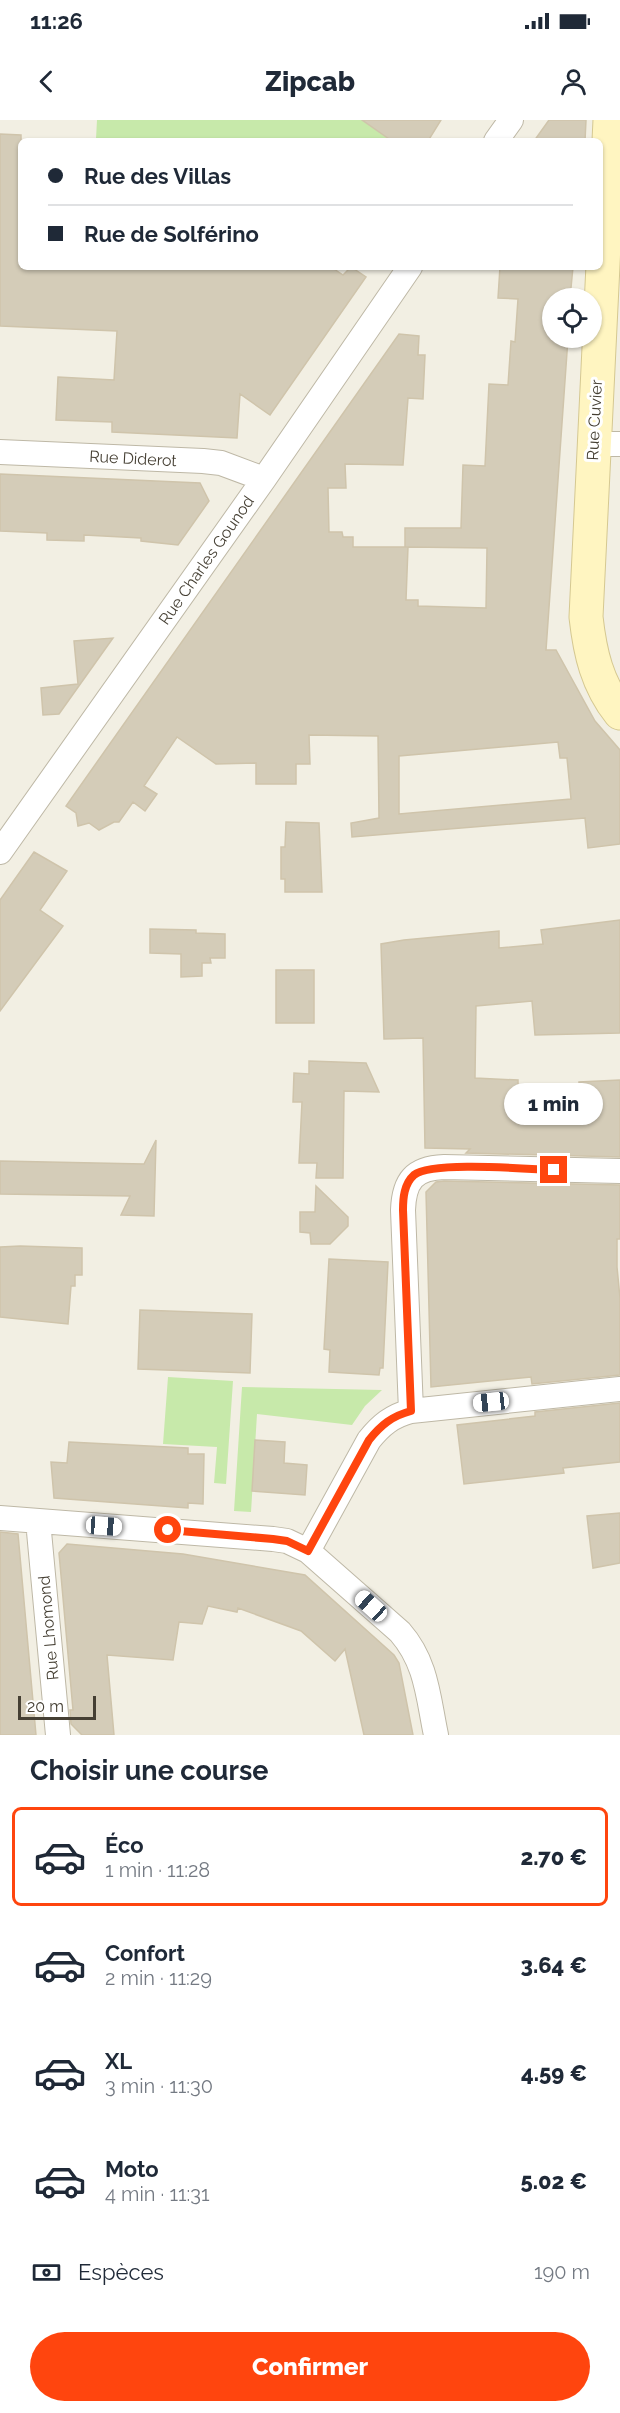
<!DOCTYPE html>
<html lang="fr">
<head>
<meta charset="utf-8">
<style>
	:root { --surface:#fff; --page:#f2f2f3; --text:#1f2937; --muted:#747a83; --line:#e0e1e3; --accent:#ff450e }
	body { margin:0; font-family:Raleway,sans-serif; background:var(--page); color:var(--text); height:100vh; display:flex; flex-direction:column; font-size:22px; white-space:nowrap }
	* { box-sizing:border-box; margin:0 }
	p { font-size:20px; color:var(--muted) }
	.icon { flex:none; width:33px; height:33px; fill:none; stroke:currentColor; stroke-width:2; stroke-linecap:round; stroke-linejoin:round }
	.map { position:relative; height:1615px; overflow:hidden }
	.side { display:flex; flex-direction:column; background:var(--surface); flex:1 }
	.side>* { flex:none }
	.guide { position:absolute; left:18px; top:18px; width:585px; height:132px; border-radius:9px; box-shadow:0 2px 4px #0004; display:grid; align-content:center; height:132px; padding:0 30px; background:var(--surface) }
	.controls { position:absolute; left:542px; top:168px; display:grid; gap:12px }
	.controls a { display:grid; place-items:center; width:60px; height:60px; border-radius:50%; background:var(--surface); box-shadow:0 2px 4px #0004; font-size:30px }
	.scale { position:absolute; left:18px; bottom:15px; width:78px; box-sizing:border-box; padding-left:6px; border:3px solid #453f33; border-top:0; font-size:16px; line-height:21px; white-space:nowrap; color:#453f33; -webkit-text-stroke:4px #fff; paint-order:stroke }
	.end { position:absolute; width:27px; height:27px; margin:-14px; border:8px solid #ff450e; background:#fff; box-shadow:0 0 0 3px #fff }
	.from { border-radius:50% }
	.bubble { position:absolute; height:42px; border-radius:21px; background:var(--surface); box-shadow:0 2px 4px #0004; font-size:20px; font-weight:800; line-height:42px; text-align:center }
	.car { position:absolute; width:18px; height:36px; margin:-18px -9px; border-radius:8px; box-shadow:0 0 4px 2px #0007; background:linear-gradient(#fff 24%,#345 0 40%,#fff 0 76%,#345 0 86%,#fff 0) }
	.guide b { display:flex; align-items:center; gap:21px; height:57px; font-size:22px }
	.guide b+b { border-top:2px solid var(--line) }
	.guide i { width:15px; height:15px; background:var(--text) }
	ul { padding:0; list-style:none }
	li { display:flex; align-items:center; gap:18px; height:99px; margin:0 12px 9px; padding:0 18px; border:3px solid transparent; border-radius:9px }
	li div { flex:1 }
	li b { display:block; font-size:22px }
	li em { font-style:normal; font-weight:800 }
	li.selected { border-color:var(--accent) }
	li>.icon { width:54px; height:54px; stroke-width:1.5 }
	h2 { padding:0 30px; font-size:27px; line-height:72px }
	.pay { display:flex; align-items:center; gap:15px; height:66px; padding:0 30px; font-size:22px }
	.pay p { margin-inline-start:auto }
	.cta { display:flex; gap:12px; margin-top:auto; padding:12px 30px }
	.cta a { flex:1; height:69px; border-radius:36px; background:var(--accent); color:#fff; font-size:24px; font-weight:800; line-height:69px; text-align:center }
	.status { display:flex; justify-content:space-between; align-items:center; height:42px; padding:0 30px; background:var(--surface); direction:ltr }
	.status svg { height:16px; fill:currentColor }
	header { display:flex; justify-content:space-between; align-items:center; height:78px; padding:0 30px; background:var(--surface); font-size:27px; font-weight:800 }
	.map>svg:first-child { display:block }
	.green { fill:#c7e9aa }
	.building { fill:#d4ccb8; stroke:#cfc4ab; stroke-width:1.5; fill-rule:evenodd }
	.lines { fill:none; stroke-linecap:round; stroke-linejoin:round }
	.street-casing { stroke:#beb8a6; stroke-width:26 }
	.secondary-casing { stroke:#d5c891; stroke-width:35 }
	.street { stroke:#fff; stroke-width:24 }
	.secondary { stroke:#fff5c1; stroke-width:33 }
	.route { stroke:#ff450e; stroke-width:8 }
	.labels { text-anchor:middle; stroke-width:6; stroke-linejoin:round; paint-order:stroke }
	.street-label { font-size:16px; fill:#453f33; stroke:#fff }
</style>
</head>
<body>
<div class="status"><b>11:26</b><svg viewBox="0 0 49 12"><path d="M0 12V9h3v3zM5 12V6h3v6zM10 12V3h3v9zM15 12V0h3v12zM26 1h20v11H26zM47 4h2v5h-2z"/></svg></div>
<header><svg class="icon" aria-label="back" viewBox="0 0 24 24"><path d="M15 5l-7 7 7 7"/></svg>Zipcab<svg class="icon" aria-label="person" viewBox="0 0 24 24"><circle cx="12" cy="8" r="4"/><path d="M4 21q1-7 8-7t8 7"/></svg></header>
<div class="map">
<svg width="620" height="1615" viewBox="0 0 620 1615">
	<rect width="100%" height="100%" fill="#f2efe3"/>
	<path class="green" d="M97,0H362L392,21L96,19Z
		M168,1257L233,1261L226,1364L214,1363L217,1327L163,1324Z
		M242,1267L382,1270L365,1286L352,1305L257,1294L251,1392L234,1391Z"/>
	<path class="building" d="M362,0H441L428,21H392Z
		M549,0H586L585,21H534Z
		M0,14L21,15V147H331L343,155L351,147L366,157L270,295L240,274L237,318L112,312V302L56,300L58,257L114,260L117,211L0,206Z
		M500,147H573L570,178H552V218H568L546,530H556L595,601L620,630V724L588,728L585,698L352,717L351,703L379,698L378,616L309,615L310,644H296V664H256V643L216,644L177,617L144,666L157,674L145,691L133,682L119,702H114L99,710L89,703L78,706L76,693L66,686L399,214L419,216L418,235H425L423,279L408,278L403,345L345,344L346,368H328L329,412H342L343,417H353V427H408H405V408H461L463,345L485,346L489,264L508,265L511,221L515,222L518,179L498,178ZM408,427L487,428L486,488L418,486V480H406ZM558,622L560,638H567L571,679L399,694V636Z
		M0,354L200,363L209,381L178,425L141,421V418L84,415V421L47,420V413L0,411Z
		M113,518L59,594L43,595L41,568L78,564L74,521Z
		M286,702L319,703L322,772H285V759H281V727H285Z
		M34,732L67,751L40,790L63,806L0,891V780Z
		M620,800V913L535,915L532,881L476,886L475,958L518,960V966H528V970L579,969V962L620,960V1037L466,1033L470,1029L425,1028L423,918L384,919L381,824L404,820L499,811V828L543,824L541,810Z
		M150,809L196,810V813L225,814V838H210L211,843H202V856L181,857V834L150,833Z
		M276,850H314V903H276Z
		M309,941L366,943L379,972L344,971L343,1058H316L317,1043H299L302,982H293L294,953L309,954Z
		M156,1020L154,1096L121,1095L130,1076L0,1074V1041L144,1044Z
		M444,1061L620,1065V1119H617V1147L620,1178V1255L532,1264L531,1257L431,1267L426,1072L436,1062Z
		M316,1066L348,1097V1106L330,1124H311L310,1113L300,1112V1092H315Z
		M20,1126L82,1128V1155H75V1166H71L68,1204L0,1197V1127Z
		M329,1139L388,1142L383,1248H380L379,1255L329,1252L330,1230L324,1229Z
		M140,1190L252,1194L250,1253L138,1249Z
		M620,1283V1342L563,1348L564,1353L464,1364L457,1305L535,1296V1292Z
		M255,1320L285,1322L284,1343L307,1345L305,1375L252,1371Z
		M69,1322L188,1328V1334H204L203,1384L188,1383V1388L54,1378L51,1342L67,1343Z
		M620,1393V1443L593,1448L587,1396Z
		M0,1412L18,1414L36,1615H0Z
		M67,1424L183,1434L305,1455L394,1535L399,1543L413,1615H364L345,1529L335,1541L301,1511L238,1488L237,1492L208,1486L202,1504L179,1502L173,1540L107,1535L114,1615H82L71,1604L70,1590H73L59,1433Z"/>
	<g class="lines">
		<g class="street-casing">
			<path id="street" d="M496,21L511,0
				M593,324H620
				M0,332L203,341L221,343L264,359
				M0,732L264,359L410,147
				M411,1291L403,1090C404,1061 414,1048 444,1047L620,1051
				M0,1398L273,1419L287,1421L308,1431L400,1512C427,1543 428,1577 436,1615
				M38,1401L58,1615
				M308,1431L369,1320C381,1305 392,1296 411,1291L620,1269"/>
		</g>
		<g class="secondary-casing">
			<path id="secondary" d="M610,0L586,497C590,533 597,564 620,593"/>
		</g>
		<use href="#street" class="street"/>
		<use href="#secondary" class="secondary"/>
	</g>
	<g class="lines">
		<path class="route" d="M168,1410L273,1419L287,1421L308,1431L369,1320C381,1305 392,1296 411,1291L403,1090C403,1078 404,1064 414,1055C432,1041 527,1049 554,1050"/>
	</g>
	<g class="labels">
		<g class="street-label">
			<text transform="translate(594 300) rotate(-87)" y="6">Rue Cuvier</text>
			<text transform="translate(133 338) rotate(3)" y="6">Rue Diderot</text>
			<text transform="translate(206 440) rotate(-55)" y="6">Rue Charles Gounod</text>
			<text transform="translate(48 1508) rotate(-95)" y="6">Rue Lhomond</text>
		</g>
	</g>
</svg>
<div class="controls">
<a><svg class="icon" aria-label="locate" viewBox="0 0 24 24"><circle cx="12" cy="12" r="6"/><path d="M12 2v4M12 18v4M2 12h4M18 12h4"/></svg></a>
</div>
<div class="scale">20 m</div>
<i class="end from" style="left:168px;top:1410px"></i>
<i class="end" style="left:554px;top:1050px"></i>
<div class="bubble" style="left:504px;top:963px;width:99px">1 min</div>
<i class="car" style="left:491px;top:1282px;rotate:264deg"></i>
<i class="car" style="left:104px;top:1406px;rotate:94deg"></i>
<i class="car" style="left:371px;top:1486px;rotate:312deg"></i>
<div class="guide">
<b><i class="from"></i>Rue des Villas</b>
<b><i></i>Rue de Solférino</b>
</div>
</div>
<section class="side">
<h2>Choisir une course</h2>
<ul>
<li class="selected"><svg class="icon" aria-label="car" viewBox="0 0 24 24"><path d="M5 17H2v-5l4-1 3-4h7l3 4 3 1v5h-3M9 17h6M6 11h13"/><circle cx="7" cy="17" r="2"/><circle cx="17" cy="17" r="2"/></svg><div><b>Éco</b><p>1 min · 11:28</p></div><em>2.70 €</em></li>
<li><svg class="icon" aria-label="car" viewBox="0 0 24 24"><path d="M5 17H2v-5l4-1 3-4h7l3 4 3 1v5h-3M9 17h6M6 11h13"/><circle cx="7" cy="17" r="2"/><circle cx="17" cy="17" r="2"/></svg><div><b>Confort</b><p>2 min · 11:29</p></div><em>3.64 €</em></li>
<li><svg class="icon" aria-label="car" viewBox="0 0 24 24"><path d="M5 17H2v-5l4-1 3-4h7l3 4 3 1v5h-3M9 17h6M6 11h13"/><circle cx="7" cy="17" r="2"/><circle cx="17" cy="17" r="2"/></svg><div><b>XL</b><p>3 min · 11:30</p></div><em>4.59 €</em></li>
<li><svg class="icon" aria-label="car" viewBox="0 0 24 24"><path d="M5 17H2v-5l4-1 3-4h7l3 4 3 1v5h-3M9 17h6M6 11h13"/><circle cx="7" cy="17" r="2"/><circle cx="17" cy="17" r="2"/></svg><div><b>Moto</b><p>4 min · 11:31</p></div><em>5.02 €</em></li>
</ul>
<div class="pay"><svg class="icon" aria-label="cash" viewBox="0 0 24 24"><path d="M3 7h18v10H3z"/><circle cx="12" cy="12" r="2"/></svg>Espèces<p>190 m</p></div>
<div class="cta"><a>Confirmer</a></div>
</section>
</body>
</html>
